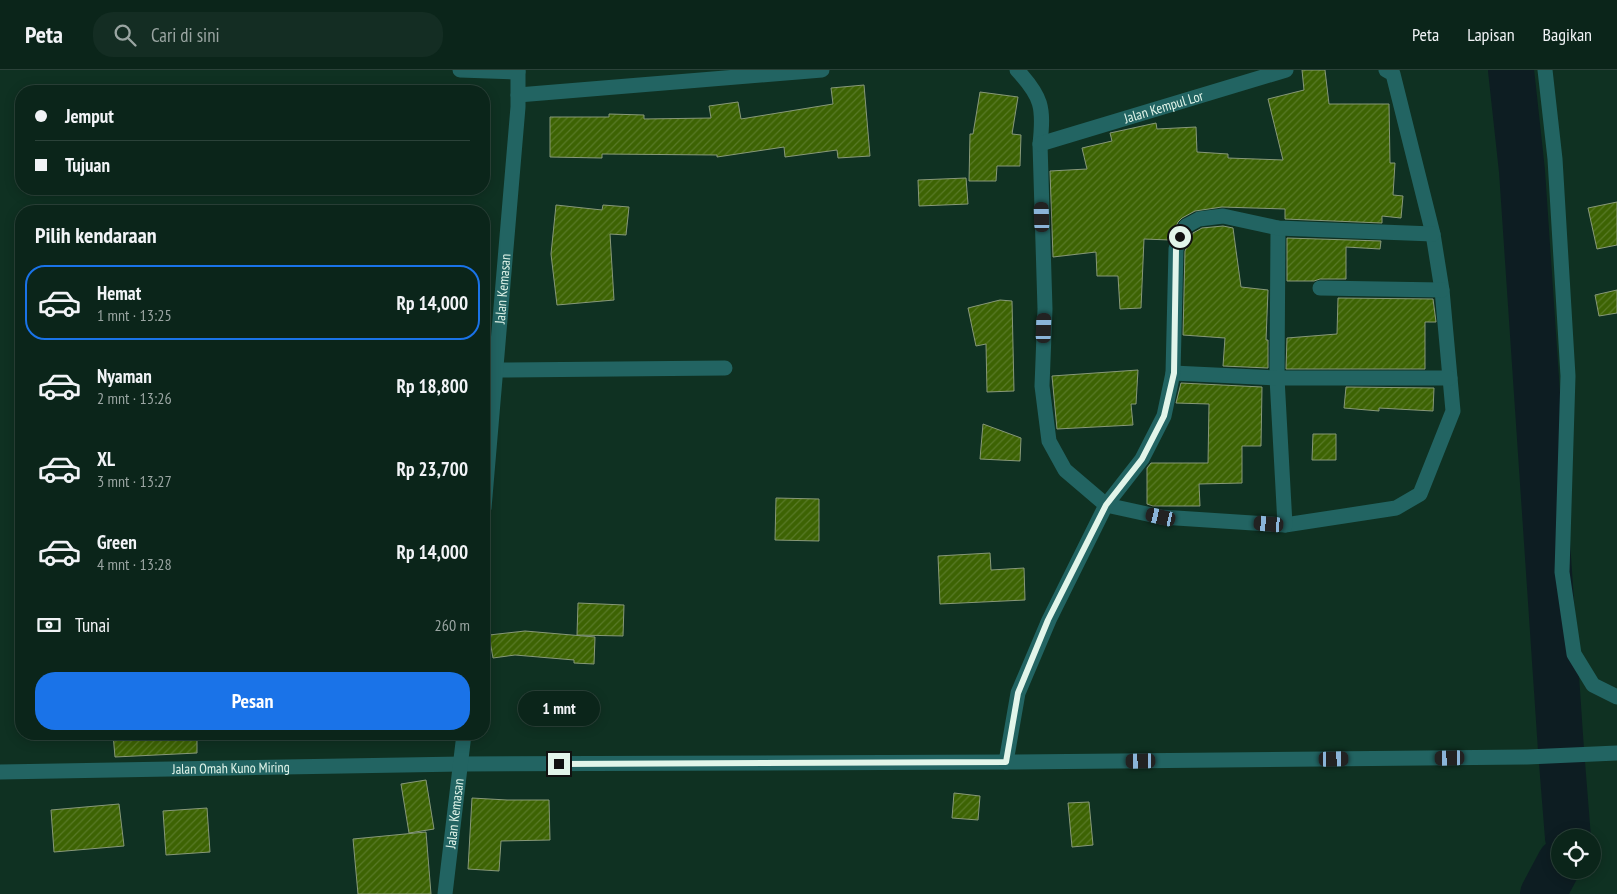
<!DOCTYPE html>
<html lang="id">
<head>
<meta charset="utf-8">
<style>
	:root { --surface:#0b251a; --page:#142d23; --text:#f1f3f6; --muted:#9aa5a2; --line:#2b4239; --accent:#1a73e8 }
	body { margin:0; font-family:"PT Sans Narrow",sans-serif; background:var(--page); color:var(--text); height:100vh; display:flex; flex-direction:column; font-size:19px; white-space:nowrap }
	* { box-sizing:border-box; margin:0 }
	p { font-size:16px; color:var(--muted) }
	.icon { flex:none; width:28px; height:28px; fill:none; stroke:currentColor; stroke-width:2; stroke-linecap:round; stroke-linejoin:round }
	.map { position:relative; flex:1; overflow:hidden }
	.side { position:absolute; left:15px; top:135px; width:475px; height:535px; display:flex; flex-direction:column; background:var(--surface); border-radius:20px; box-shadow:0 2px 12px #0003,0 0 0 1px var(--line) }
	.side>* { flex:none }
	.top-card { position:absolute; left:15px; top:15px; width:475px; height:110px; border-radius:20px; box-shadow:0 2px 12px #0003,0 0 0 1px var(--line); display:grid; align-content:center; height:110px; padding:0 20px; background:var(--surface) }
	.controls { position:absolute; left:1551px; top:759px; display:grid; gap:10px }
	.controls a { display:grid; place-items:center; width:50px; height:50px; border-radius:50%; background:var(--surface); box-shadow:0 2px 12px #0003,0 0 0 1px var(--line); font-size:25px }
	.end { position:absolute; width:22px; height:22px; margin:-11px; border:6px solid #e2f5ea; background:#111; box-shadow:0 0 0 2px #111 }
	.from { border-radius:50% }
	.bubble { position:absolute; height:35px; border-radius:18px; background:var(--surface); box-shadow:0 2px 12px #0003,0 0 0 1px var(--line); font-size:16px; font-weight:700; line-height:35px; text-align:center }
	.car { position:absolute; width:15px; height:30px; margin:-15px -8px; border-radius:6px; box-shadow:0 0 4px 1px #0007; background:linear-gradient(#222 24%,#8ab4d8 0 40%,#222 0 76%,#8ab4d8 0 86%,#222 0) }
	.top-card b { display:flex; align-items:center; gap:18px; height:48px; font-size:19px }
	.top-card b+b { border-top:1px solid var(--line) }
	.top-card i { width:12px; height:12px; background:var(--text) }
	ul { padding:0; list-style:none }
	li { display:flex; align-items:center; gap:15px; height:75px; margin:0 10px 8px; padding:0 10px; border:2px solid transparent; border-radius:20px }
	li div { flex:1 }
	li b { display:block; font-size:19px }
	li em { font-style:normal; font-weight:700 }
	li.on { border-color:var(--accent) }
	li>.icon { width:45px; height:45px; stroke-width:1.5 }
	h2 { padding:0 20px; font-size:22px; line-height:60px }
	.pay { display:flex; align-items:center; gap:12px; height:55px; padding:0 20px; font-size:19px }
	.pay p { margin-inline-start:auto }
	.primary-button { display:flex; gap:10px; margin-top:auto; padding:10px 20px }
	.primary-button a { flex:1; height:58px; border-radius:20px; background:var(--accent); color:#fff; font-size:20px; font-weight:700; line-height:58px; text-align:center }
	header { display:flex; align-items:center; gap:30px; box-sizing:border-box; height:70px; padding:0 25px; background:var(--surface); border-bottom:1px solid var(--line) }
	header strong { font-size:24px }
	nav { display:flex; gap:28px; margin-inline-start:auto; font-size:18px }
	.search { width:350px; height:45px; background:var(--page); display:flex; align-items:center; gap:12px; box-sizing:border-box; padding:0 18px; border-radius:20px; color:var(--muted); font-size:19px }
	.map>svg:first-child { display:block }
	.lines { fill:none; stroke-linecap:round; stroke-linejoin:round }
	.river { stroke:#0d1d22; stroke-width:46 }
	.building { fill:url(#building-hatch); stroke:#879879 }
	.minor { stroke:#226462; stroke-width:15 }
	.route { stroke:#e2f5ea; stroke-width:6 }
	.labels { text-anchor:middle; stroke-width:4; stroke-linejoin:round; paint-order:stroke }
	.street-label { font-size:14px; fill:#e2f5ea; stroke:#0f3122 }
</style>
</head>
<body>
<header>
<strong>Peta</strong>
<div class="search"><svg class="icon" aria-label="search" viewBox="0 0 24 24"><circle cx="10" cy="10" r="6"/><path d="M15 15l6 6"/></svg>Cari di sini</div>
<nav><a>Peta</a><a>Lapisan</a><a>Bagikan</a></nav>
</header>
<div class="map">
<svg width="1617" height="824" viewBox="0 0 1617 824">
	<defs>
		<pattern id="building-hatch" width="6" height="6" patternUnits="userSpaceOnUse" patternTransform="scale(1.25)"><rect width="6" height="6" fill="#3d6303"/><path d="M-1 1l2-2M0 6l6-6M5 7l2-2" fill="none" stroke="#597a28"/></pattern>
	</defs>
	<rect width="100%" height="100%" fill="#0f3122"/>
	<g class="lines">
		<path class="river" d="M1511,0L1522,101L1561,680L1568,768
			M1543,824L1560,792"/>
	</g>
	<path class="building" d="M1302,0H1325L1329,34H1389L1390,93H1395L1393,125L1403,126L1401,148L1382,146V153L1285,149V139L1222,137L1195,141L1182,148L1178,152L1170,170L1144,169L1141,238L1120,239L1118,206H1097L1096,182L1053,187L1050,101L1087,99L1082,78L1112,71L1110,63L1156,53L1157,59L1196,57L1197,82L1228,84V88L1283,90L1268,29L1304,20Z
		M864,15L870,86L838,88L837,80L785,87L784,77L717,87V85L602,84V88L550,87V47H609V44L644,45V49L711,48L709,36L738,32L741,49L833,34L831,18Z
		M980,22L1018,27L1012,64L1021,65L1020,96H997L996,111H969L970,64H973Z
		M966,108L968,134L919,136L918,110Z
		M1617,132V175L1597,179L1588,138Z
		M556,135L602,140L603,135L629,137L626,165L610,164L614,230L557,235L551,184Z
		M1223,156L1233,158L1241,217L1268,220L1266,270H1268V298L1223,296L1225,268L1183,265L1185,181L1193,163L1202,158Z
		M1287,168L1381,171L1380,179L1346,177V209H1320L1314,211H1287Z
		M1617,220V243L1599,246L1595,225Z
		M1338,228L1433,229L1436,252H1425V299H1286L1287,268L1337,264Z
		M1000,230L1012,231L1014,321L987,322L986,274L976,276L968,238Z
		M1138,300L1136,334H1131L1133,355L1057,359L1052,306Z
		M1181,313L1262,317L1261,376H1242V413L1199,414L1200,436H1153L1147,434V398L1151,393H1208L1209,334L1176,333Z
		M1346,317L1434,318L1433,341L1379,338V341L1344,338Z
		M983,354L1021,368L1020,391L980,389Z
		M1313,364H1336V390H1312Z
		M776,428L819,429V471L775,470Z
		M990,483L991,500L1024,498L1025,530L940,534L938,486Z
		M578,533L624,535L623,566L577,565Z
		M525,561L595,567L594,594L574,593V590L515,585L493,588L489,565Z
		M113,664H197V683L115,687Z
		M426,710L434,759L409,763L401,714Z
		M954,723L980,726L978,750L952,748Z
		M472,728L507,730H549L550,770L501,771L499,801L468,799Z
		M1089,732L1093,775L1072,777L1068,733Z
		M119,734L124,776L54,782L51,740Z
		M207,738L210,782L166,785L163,741Z
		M426,762L431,824H358L353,769Z"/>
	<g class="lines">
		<g class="minor">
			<path d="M460,0L518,2"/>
			<path d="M1017,0C1042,27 1044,37 1040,74L1045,239L1042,316L1049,371L1065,400L1106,435L1161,447L1285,455L1396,438L1420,424L1453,341L1442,220L1433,164L1393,4L1386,0"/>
			<path d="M1545,0L1555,89L1568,306L1562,502L1574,584L1593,615L1617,627"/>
			<path d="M518,25L822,0"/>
			<path id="s1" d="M1040,74L1286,0"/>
			<path d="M1278,158L1277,308L1285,455"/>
			<path d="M1320,218L1442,220"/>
			<path d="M496,300L725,298"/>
			<path d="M1173,303L1277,308H1450"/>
			<path id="s2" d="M484,438L518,37V0"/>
			<path d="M1006,692L1018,623L1049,550L1106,435L1142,389L1164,346L1173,303L1176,179L1186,156L1199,149L1223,146L1278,158L1433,164"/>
			<path id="s3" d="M0,702L462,694L1006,692L1527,687L1617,683"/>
			<path id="s4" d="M445,824L464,664"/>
		</g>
	</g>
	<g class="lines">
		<path class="route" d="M559,694L1006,692L1018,623L1048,550L1106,435L1142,389L1164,346L1174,303L1176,179L1180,167"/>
	</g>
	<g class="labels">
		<g class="street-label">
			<text dy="5" stroke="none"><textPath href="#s1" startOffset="129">Jalan Kempul Lor</textPath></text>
			<text dy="5" stroke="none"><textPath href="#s2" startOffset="220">Jalan Kemasan</textPath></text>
			<text dy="5" stroke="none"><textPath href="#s3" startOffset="231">Jalan Omah Kuno Miring</textPath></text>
			<text dy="5" stroke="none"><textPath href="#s4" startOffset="81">Jalan Kemasan</textPath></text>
		</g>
	</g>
</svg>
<div class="controls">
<a><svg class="icon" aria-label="locate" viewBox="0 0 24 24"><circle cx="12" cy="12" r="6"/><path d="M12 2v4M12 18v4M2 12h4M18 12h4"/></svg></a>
</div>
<i class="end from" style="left:1180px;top:167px"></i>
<i class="end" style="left:559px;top:694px"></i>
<div class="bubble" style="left:518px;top:621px;width:82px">1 mnt</div>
<i class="car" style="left:1042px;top:147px;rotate:358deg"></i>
<i class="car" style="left:1044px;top:258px;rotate:2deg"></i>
<i class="car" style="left:1161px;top:447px;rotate:283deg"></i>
<i class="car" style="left:1269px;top:454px;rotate:275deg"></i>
<i class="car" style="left:1450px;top:688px;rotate:269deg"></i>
<i class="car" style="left:1334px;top:689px;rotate:89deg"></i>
<i class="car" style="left:1141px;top:691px;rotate:269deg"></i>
<div class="top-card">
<b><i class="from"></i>Jemput</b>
<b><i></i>Tujuan</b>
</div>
<section class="side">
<h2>Pilih kendaraan</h2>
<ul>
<li class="on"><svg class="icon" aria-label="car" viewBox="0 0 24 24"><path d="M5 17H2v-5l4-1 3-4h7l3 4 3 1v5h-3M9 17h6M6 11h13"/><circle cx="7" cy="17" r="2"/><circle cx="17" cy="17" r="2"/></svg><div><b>Hemat</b><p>1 mnt · 13:25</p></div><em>Rp 14,000</em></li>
<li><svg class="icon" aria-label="car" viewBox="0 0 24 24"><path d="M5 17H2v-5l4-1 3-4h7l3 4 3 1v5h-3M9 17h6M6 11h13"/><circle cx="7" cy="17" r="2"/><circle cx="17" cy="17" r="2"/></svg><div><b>Nyaman</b><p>2 mnt · 13:26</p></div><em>Rp 18,800</em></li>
<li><svg class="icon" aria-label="car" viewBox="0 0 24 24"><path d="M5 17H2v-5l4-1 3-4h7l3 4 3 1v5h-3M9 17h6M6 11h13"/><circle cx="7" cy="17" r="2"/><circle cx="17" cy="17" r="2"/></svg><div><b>XL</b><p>3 mnt · 13:27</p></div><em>Rp 23,700</em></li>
<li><svg class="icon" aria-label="car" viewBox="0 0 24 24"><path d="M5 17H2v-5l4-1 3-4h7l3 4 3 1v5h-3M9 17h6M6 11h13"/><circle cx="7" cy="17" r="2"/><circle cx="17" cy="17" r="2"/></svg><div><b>Green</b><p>4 mnt · 13:28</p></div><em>Rp 14,000</em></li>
</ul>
<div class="pay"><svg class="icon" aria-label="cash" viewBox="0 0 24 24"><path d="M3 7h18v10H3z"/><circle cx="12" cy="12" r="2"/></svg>Tunai<p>260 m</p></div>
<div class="primary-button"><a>Pesan</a></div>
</section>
</div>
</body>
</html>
